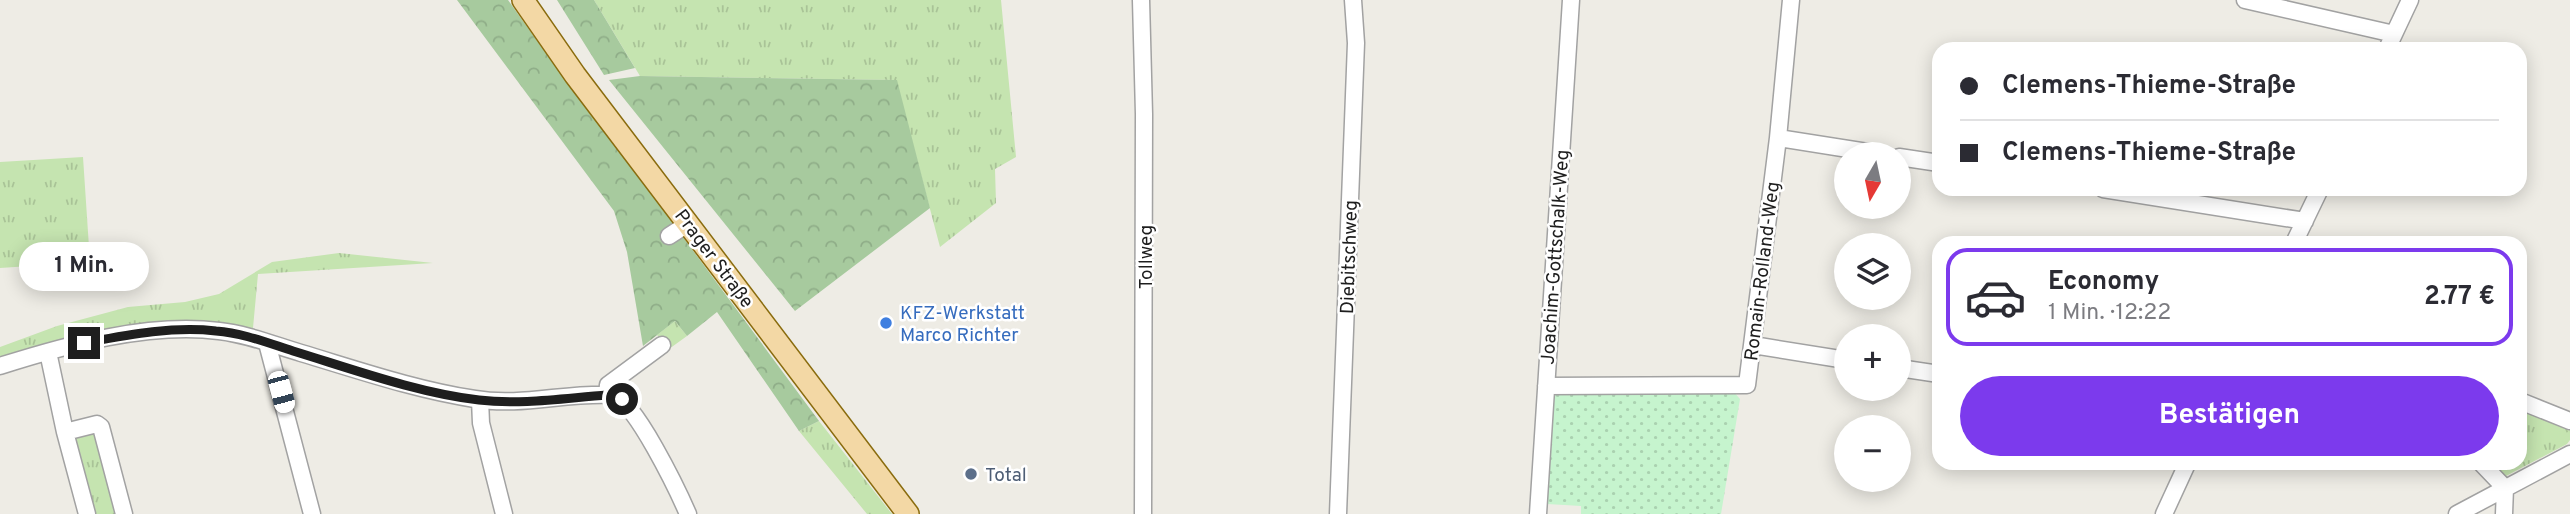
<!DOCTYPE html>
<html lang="de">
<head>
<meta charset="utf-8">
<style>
	:root { --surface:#fff; --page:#f2f2f3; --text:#2b2b33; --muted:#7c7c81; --line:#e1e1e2; --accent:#7c3aed }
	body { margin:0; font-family:Overpass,sans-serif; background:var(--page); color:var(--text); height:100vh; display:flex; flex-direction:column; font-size:26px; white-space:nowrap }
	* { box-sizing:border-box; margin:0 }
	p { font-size:23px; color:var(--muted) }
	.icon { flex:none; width:38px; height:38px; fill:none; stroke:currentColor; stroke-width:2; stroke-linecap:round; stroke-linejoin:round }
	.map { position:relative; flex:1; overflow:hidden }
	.details { position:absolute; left:1932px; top:236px; width:595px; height:234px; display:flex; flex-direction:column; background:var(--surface); border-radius:21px; box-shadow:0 4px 18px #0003 }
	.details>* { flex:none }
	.banner { position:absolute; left:1932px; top:42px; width:595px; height:154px; border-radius:21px; box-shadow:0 4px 18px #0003; display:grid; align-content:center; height:154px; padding:0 28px; background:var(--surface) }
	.needle { width:46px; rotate:189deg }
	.tools { position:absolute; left:1834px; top:142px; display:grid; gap:14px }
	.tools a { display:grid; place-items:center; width:77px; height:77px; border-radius:50%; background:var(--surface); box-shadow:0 4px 18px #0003; font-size:35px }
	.end { position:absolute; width:32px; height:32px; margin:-16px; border:9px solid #1e1e1e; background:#fff; box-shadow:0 0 0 4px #fff }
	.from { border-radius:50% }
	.bubble { position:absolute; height:49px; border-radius:24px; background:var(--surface); box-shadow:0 4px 18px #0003; font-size:23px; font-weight:700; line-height:49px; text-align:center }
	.car { position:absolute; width:21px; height:42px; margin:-21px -10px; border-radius:9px; box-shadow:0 0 5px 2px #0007; background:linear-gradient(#fff 24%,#345 0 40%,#fff 0 76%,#345 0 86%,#fff 0) }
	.banner b { display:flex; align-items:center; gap:24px; height:66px; font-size:26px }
	.banner b+b { border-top:2px solid var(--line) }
	.banner i { width:18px; height:18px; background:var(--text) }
	ul { padding:12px 0 0; list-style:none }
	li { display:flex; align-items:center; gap:21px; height:98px; margin:0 14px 10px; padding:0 14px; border:4px solid transparent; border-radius:21px }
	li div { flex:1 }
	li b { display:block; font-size:26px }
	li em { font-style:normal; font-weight:700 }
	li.on { border-color:var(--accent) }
	li>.icon { width:63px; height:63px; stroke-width:1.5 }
	.cta { display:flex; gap:14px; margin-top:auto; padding:14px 28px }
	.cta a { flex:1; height:80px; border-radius:42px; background:var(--accent); color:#fff; font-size:28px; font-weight:700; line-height:80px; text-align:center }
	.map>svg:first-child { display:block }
	.grass { fill:url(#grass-tufts) }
	.forest { fill:url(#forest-crowns) }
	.park { fill:url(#park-dots) }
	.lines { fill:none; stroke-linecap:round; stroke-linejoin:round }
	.minor-casing { stroke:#a2a2a2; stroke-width:19 }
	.major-casing { stroke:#8a6c0e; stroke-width:24 }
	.minor { stroke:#fff; stroke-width:16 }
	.major { stroke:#f3d8a5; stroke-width:21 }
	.route { stroke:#1e1e1e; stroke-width:9 }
	.shop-dot { fill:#3f7fe0; stroke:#fff; stroke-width:2.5 }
	.service-dot { fill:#5c6f8a; stroke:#fff; stroke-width:2.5 }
	.labels { text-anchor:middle; stroke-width:5; stroke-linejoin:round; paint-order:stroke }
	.street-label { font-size:19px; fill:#1e1e1e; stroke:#fff }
	.shop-label { font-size:19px; fill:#366cbe; stroke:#fff; text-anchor:start }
	.service-label { font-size:19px; fill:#4e5e75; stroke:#fff; text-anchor:start }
</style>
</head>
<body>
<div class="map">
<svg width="2570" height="514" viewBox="0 0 2570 514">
	<defs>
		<pattern id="grass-tufts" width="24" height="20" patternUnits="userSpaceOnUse" patternTransform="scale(1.75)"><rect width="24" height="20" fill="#c5e4b0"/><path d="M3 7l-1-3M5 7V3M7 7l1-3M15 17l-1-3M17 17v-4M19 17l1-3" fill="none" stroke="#a9c397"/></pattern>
		<pattern id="forest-crowns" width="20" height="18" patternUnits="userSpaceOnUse" patternTransform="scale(1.75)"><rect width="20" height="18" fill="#a7ca9e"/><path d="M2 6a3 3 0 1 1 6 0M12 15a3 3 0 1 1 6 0" fill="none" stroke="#8fad88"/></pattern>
		<pattern id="park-dots" width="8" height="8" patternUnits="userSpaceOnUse" patternTransform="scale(1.75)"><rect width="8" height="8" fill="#c6f4ce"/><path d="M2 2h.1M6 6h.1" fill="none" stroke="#aad1b0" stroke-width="1.8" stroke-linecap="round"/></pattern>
	</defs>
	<rect width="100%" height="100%" fill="#eeece5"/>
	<path class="grass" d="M594,0H1001L1016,157L995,169L996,203L940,247L896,80L640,76Z
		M83,157L90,262L0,268V162Z
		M339,253L433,263L258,274L253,328L204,322L58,342L0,359V347L57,326L128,307L185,302L219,294L272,262Z
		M675,321L687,336L669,349L657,335Z
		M2520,404L2570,427V440L2567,444L2506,476L2500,474L2492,464H2520Z
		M819,421L892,514H867L799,431Z
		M97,429L118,514H92L72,435Z"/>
	<path class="forest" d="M457,0H508L553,63L672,221L671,241L683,237L819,421L799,431L717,312L687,336L675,321L643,346L627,252L614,211Z
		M557,0H594L635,68L604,75Z
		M640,76L897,80L930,208L795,311L609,80Z"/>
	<path class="park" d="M1733,391L1740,399L1721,514H1581V506L1547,504L1551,397L1561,392Z"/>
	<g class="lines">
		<g class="minor-casing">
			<path id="minor" d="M1141,0L1144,114L1143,514
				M2245,0L2394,34
				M2387,49L2410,0
				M1778,138L1880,154
				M1899,157L1939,163
				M2103,189L2305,221
				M669,236L689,223
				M2294,243L2320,189
				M267,343L312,514
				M1753,345L1846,360
				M48,352L65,432L87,514
				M0,366C66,345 149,322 219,331C247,334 274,345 301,353C358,370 416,390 475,399C521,407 567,392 613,395C635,401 678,491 688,514
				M1899,368L1939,374
				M1546,386L1747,385L1778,138L1791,0
				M607,395L608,385L662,345
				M480,400L481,423L504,514
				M2520,401L2570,421
				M65,432L97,424L101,427L124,514
				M2482,464L2505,488
				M1338,514L1356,43L1353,0
				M1538,514L1571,0
				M2164,514L2187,464
				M2457,514L2570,454
				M2504,514L2505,488"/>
		</g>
		<g class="major-casing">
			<path id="major" d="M523,0L575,75L908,514"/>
		</g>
		<use href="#minor" class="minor"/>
		<use href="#major" class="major"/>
	</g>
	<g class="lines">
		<path class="route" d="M84,343C127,335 172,326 216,331C243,333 268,343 293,351C352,369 418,393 479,400C521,405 565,398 607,395L622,399"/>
	</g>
	<circle class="shop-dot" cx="886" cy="323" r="7"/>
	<circle class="service-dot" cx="971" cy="474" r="7"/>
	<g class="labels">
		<g class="street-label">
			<text transform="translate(1145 257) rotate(-90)" y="7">Tollweg</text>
			<text transform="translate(1348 257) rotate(-88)" y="7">Diebitschweg</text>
			<text transform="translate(1554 257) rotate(-86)" y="7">Joachim-Gottschalk-Weg</text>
			<text transform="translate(715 258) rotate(53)" y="7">Prager Straße</text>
			<text transform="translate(1761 271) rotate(-83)" y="7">Romain-Rolland-Weg</text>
		</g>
		<g class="shop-label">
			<text x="900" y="319">KFZ-Werkstatt<tspan x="900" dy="22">Marco Richter</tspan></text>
		</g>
		<g class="service-label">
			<text x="985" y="481">Total</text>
		</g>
	</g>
</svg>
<div class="tools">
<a><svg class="needle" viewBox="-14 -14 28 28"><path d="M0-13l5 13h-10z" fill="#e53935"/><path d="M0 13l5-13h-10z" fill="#7c7c81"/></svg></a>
<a><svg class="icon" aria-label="layers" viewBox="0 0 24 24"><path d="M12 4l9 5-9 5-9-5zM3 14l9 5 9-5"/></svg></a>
<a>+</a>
<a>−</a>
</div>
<i class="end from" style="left:622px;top:399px"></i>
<i class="end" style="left:84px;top:343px"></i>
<div class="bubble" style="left:19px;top:242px;width:130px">1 Min.</div>
<i class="car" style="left:281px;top:392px;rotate:165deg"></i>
<div class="banner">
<b><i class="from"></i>Clemens-Thieme-Straße</b>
<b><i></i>Clemens-Thieme-Straße</b>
</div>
<section class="details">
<ul>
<li class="on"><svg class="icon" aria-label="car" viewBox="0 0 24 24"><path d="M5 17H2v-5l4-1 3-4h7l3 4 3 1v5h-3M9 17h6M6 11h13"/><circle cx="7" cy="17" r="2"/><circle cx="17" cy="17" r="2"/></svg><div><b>Economy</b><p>1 Min. · 12:22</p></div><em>2.77 €</em></li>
</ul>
<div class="cta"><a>Bestätigen</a></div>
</section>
</div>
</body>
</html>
